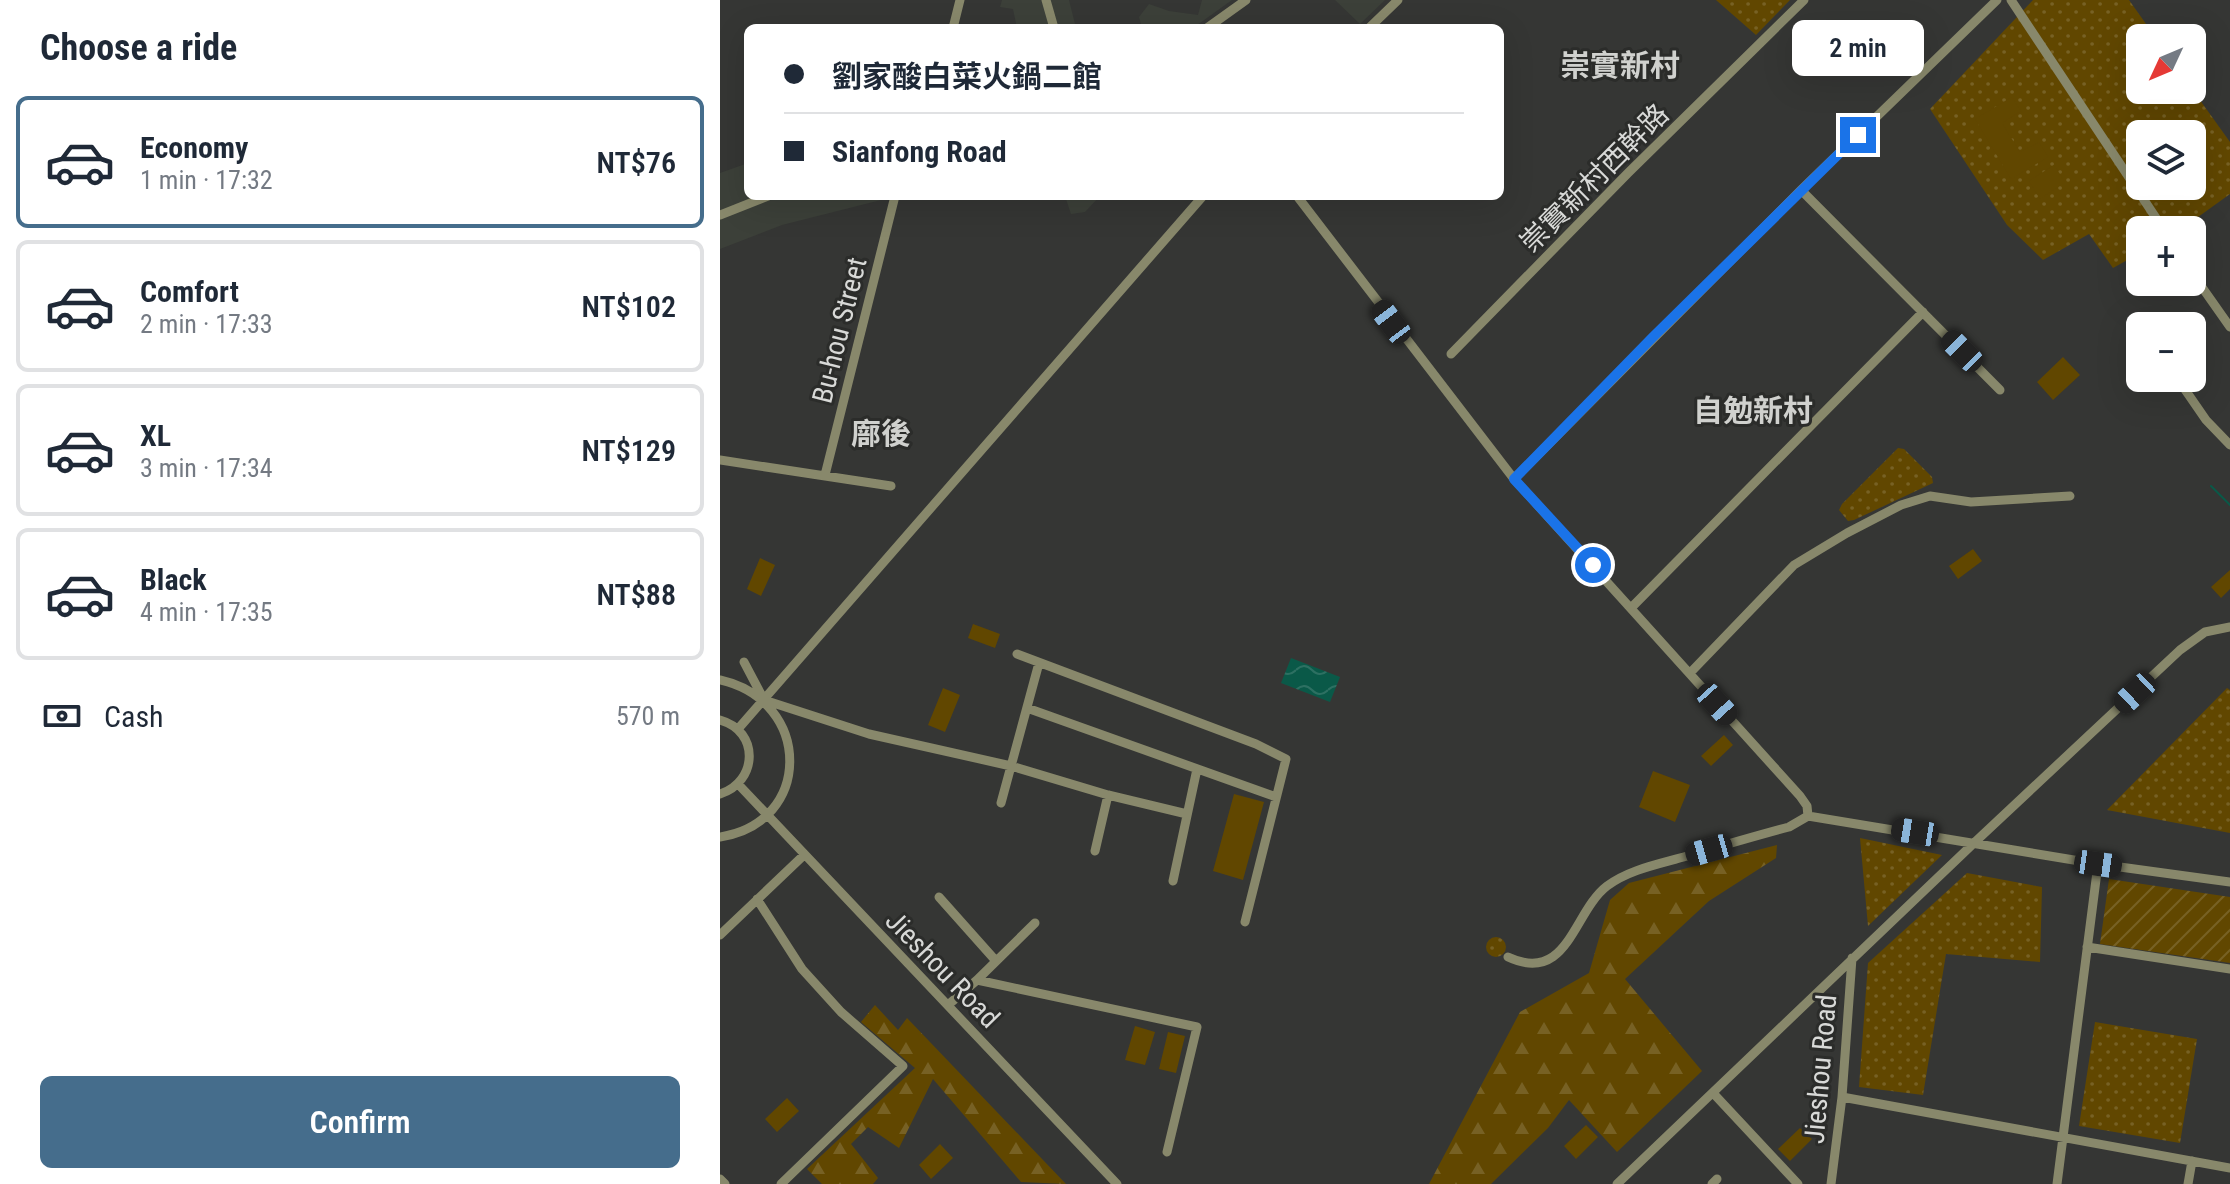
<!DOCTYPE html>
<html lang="en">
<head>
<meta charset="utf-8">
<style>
	:root { --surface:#fff; --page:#f2f2f3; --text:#1f2937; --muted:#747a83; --line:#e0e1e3; --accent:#456d8c }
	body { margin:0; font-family:"Roboto Condensed","Noto Sans TC",sans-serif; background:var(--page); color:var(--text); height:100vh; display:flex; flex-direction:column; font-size:30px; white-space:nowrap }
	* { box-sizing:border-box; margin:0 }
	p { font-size:26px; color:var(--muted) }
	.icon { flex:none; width:44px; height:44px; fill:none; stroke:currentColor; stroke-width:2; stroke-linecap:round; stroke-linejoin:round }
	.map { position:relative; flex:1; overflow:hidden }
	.panel { display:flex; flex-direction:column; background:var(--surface); width:720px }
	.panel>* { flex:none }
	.hud { position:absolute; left:24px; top:24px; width:760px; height:176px; border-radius:12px; box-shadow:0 8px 32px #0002; display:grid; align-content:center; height:176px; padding:0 40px; background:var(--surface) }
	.needle { width:52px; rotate:226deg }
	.tools { position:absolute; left:1406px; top:24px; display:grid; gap:16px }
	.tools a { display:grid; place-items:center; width:80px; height:80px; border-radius:12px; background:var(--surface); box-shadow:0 8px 32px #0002; font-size:40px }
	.end { position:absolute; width:36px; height:36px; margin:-18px; border:10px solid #1a73e8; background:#fff; box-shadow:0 0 0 4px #fff }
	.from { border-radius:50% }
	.bubble { position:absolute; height:56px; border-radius:12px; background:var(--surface); box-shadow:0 8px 32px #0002; font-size:26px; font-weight:600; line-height:56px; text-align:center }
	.car { position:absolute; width:24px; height:48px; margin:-24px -12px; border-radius:10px; box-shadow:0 0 6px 2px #0007; background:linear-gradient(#222 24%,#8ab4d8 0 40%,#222 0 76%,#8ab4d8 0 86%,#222 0) }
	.hud b { display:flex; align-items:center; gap:28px; height:76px; font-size:30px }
	.hud b+b { border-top:2px solid var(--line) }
	.hud i { width:20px; height:20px; background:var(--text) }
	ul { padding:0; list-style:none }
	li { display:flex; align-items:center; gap:24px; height:132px; margin:0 16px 12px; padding:0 24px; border:4px solid var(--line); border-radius:12px }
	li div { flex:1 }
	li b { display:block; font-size:30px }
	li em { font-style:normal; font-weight:600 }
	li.selected { border-color:var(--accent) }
	li>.icon { width:72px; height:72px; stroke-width:1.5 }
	h2 { padding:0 40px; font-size:36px; line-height:96px }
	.pay { display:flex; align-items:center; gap:20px; height:88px; padding:0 40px; font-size:30px }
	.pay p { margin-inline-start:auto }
	.cta { display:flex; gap:16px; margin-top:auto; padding:16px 40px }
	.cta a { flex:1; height:92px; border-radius:12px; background:var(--accent); color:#fff; font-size:32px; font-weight:600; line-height:92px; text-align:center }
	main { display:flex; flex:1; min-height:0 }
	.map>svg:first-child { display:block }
	.built { fill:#3c4039 }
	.grass { fill:url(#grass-dots); fill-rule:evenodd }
	.forest { fill:url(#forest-firs) }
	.garden { fill:url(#garden-furrows) }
	.pitch { fill:#614700 }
	.water { fill:url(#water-waves) }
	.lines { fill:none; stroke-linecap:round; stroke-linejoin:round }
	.stream { stroke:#0a5948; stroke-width:2 }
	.minor { stroke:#88886b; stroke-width:9 }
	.route { stroke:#1a73e8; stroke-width:10 }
	.labels { text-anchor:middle; stroke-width:6; stroke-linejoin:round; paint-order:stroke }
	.street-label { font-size:28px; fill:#d8d9d7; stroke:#2b2c2a }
	.neighbourhood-label { font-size:30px; font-weight:bold; fill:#d0d1ce; stroke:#2b2c2a }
</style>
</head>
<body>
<main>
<section class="panel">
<h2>Choose a ride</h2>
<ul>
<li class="selected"><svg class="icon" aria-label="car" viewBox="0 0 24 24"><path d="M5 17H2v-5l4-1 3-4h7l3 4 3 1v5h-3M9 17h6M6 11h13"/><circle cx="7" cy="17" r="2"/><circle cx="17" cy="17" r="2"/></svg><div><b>Economy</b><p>1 min · 17:32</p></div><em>NT$76</em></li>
<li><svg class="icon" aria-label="car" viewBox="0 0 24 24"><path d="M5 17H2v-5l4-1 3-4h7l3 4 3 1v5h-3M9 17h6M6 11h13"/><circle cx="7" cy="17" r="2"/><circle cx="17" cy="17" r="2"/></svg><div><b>Comfort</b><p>2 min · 17:33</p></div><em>NT$102</em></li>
<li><svg class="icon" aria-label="car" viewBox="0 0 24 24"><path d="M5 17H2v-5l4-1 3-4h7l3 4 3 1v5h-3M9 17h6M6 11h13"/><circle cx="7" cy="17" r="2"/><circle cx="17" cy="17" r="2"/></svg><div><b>XL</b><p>3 min · 17:34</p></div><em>NT$129</em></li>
<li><svg class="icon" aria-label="car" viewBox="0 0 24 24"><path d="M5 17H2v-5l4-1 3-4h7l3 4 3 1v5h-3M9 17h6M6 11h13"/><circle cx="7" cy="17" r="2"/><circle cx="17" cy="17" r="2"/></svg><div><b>Black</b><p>4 min · 17:35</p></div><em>NT$88</em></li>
</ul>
<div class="pay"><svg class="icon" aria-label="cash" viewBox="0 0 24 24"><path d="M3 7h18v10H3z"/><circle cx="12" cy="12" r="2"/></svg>Cash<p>570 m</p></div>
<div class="cta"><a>Confirm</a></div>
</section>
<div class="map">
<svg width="1510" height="1184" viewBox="0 0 1510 1184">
	<defs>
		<pattern id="grass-dots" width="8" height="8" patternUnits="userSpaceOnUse" patternTransform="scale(2)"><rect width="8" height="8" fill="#614700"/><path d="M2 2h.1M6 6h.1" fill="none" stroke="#776124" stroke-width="1.8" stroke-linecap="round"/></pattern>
		<pattern id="forest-firs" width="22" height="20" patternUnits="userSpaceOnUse" patternTransform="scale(2)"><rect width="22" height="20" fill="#614700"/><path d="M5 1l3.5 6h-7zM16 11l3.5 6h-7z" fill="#776124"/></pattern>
		<pattern id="garden-furrows" width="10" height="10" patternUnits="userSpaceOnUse" patternTransform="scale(2)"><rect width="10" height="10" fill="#614700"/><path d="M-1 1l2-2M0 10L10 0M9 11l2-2" fill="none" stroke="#776124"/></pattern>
		<pattern id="water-waves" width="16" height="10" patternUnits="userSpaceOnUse" patternTransform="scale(2)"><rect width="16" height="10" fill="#0a5948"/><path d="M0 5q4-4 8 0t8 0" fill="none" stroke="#2d7062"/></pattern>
	</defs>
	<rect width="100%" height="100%" fill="#353634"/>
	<path class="built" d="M282,0H349L356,28H297L293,9L280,7Z
		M482,0H512L473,28H422L419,17L429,4L449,11L478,15Z
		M615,0H665L640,24Z
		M28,163V196H177L62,225L0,249V173Z
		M345,196H380L365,212L351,214Z"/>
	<path class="grass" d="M996,0H1070L1036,35Z
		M1313,0H1409L1436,38H1420V90L1472,89L1510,142V194L1460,230H1420V253L1393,268L1369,234L1323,260L1287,225L1210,109ZM1420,134H1472V186H1420Z
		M1178,448L1184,449L1212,477L1213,483L1134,520L1128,521L1119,510L1122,504Z
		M1507,688L1510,690V833L1387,810Z
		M1140,838L1222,855L1148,926Z
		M1247,873L1322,887L1320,962L1226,954L1203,1095L1139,1087L1148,963Z
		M766 947a10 10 0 1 1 20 0a10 10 0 1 1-20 0Z
		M1375,1022L1477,1039L1460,1143L1359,1126Z"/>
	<path class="forest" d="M1057,845L1056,858L989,901L905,979L982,1071L897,1152L849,1100L828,1128L771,1184H709L800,1012L869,973L890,900L909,883Z
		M155,1005L178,1030L187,1018L346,1184L301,1182L213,1079L179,1148L148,1127L131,1144L158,1178L153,1184H102L87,1169L195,1068L141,1022Z"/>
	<path class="garden" d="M1389,879L1510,897V963L1380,944Z"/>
	<path class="pitch" d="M1292,97L1301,111L1282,123L1300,152L1319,142L1328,157L1291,179L1255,119Z
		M1334,165L1345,182L1320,199L1309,181Z
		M1343,357L1360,375L1333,400L1317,382Z
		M1253,549L1262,561L1238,579L1229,566Z
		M40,558L55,565L41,596L27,589Z
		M1510,570V589L1501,598L1491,587Z
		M253,624L280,634L275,648L248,638Z
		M223,688L240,695L225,732L208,725Z
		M1004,735L1013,745L991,766L981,756Z
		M933,771L970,785L955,822L919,807Z
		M514,794L544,802L523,880L493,871Z
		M415,1026L435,1032L425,1065L405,1060Z
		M448,1032L465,1036L456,1073L439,1069Z
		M67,1098L79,1111L57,1132L45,1119Z
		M866,1125L878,1137L856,1159L844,1146Z
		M1080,1128L1092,1139L1070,1161L1058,1149Z
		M220,1144L233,1158L211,1179L199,1165Z"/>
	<path class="water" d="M571,658L620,677L610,702L561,683Z"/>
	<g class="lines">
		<path class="stream" d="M1491,486L1510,505"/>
		<path class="minor" d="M326,0L334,28
			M1291,0L1444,230
			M233,28L240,0
			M487,28L526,0
			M649,28L678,0
			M1081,190L1280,390
			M577,196L794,479L1080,796L1087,806L1088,816
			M0,215L48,196
			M1472,273L1510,327
			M731,354L908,173L1084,0
			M1457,378L1486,420L1510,445
			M0,460L171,486
			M105,475L175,196
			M794,479L1081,190L1277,0
			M912,607L1203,312
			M297,654L536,744L566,759L525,922
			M24,662L44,700L149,734L291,766L388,795L467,814
			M970,673L1074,565L1127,533L1181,505L1210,496L1251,502L1350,496
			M0,680C93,701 93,823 0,837
			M307,708L556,797
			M0,720C40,731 38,782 0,794
			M18,729L483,196
			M18,784L397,1184
			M281,803L319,663
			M1088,816L1378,864L1510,882
			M375,851L388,795
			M453,881L477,769
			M219,897L276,961
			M37,899L82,969L121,1012L183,1066L61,1184
			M0,935L84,855
			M1367,947L1510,969
			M788,957C848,985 853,912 887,886C910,869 940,864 967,856C1001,846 1035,836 1069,827L1088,816
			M257,980L315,923
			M228,1005L257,980L477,1027L447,1152
			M993,1093L1078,1184
			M1122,1097L1510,1168
			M0,1179L5,1184
			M897,1184L1255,842L1460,650L1485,632L1510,627
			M992,1184L997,1179
			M1111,1184L1122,1097L1132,958
			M1337,1184L1378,864
			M1468,1184L1472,1161"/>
	</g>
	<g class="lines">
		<path class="route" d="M873,565L794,479L932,338L1138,135"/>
	</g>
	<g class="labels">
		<g class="street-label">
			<text transform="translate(874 178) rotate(-45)" y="10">崇實新村西幹路</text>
			<text transform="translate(119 330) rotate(-76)" y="10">Bu-hou Street</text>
			<text transform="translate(223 969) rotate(46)" y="10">Jieshou Road</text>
			<text transform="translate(1100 1069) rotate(-85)" y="10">Jieshou Road</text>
		</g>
		<g class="neighbourhood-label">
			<text x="900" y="76">崇實新村</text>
			<text x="1033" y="421">自勉新村</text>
			<text x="161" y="444">廍後</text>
		</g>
	</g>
</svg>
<div class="tools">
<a><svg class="needle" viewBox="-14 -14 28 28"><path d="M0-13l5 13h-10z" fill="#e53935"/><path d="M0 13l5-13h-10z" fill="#747a83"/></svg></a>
<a><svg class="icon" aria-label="layers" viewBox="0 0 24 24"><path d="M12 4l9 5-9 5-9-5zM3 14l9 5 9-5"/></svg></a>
<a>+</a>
<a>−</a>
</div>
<i class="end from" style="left:873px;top:565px"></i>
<i class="end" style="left:1138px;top:135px"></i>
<div class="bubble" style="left:1072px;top:20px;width:132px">2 min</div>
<i class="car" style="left:671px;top:322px;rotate:323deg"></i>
<i class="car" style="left:1242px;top:351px;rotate:315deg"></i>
<i class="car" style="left:1415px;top:693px;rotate:227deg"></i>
<i class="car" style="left:997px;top:704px;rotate:138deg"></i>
<i class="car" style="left:1195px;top:832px;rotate:279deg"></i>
<i class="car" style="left:989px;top:850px;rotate:254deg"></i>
<i class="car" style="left:1378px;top:864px;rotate:98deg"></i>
<div class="hud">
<b><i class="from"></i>劉家酸白菜火鍋二館</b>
<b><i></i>Sianfong Road</b>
</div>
</div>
</main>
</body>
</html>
